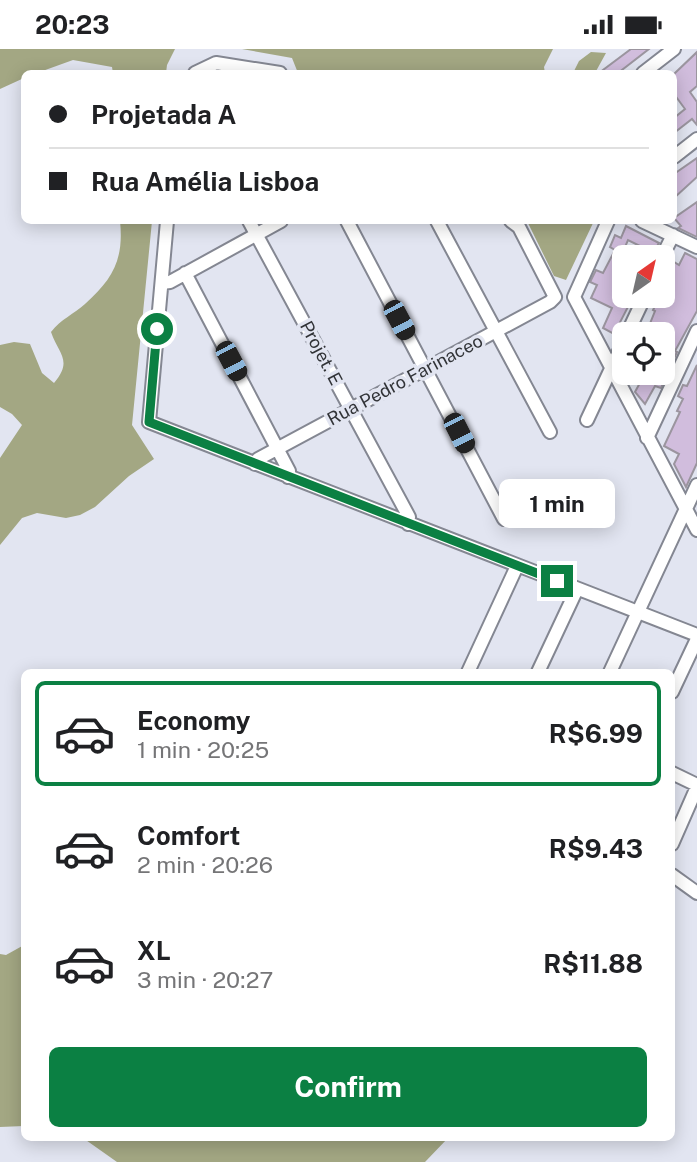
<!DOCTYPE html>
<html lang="en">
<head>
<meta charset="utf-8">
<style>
	:root { --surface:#fff; --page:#f2f2f2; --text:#202124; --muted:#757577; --line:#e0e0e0; --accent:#0b8043 }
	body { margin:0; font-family:"Public Sans",sans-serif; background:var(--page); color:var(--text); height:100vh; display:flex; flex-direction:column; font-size:26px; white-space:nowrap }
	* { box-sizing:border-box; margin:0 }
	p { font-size:23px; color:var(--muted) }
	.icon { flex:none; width:38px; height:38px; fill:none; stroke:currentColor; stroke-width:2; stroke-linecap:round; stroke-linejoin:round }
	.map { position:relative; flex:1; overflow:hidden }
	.details { position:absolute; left:21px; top:620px; width:654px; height:472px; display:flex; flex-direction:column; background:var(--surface); border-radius:10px; box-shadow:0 4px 18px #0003 }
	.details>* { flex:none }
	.top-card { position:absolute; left:21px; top:21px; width:656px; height:154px; border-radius:10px; box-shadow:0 4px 18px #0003; display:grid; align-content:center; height:154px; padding:0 28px; background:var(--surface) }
	.needle { width:46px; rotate:34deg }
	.controls { position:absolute; left:612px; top:196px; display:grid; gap:14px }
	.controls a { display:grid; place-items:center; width:63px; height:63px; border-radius:10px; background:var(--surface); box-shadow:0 4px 18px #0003; font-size:35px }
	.end { position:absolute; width:32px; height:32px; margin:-16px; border:9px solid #0b8043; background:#fff; box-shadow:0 0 0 4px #fff }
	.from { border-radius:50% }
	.bubble { position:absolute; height:49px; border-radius:10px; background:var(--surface); box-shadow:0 4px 18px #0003; font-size:23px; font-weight:700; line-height:49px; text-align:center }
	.car { position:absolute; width:21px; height:42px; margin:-21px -10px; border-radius:9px; box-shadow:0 0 5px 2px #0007; background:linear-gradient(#222 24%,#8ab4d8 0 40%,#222 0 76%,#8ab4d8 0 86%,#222 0) }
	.top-card b { display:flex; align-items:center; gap:24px; height:66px; font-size:26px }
	.top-card b+b { border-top:2px solid var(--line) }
	.top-card i { width:18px; height:18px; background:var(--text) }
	ul { padding:12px 0 0; list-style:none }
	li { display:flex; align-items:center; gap:21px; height:105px; margin:0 14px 10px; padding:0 14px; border:4px solid transparent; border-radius:10px }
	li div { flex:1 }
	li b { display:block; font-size:26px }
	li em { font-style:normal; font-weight:700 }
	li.selected { border-color:var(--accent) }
	li>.icon { width:63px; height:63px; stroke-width:1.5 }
	.primary-button { display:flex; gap:14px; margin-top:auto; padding:14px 28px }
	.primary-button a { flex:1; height:80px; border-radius:10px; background:var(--accent); color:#fff; font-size:28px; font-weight:700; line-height:80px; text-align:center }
	.status { display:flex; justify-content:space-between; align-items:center; height:49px; padding:0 35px; background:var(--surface); direction:ltr }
	.status svg { height:19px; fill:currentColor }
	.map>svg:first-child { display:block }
	.forest { fill:#a3a783 }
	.building { fill:#d1bddd; stroke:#9b959f; stroke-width:2 }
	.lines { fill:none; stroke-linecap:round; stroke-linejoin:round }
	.minor-casing { stroke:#848792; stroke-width:16 }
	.minor { stroke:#fff; stroke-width:12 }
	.route { stroke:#0b8043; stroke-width:9 }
	.labels { text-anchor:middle; stroke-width:7; stroke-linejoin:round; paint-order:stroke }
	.street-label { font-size:18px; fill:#313337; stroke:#e2e5f1 }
</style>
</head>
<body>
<div class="status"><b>20:23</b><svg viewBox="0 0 49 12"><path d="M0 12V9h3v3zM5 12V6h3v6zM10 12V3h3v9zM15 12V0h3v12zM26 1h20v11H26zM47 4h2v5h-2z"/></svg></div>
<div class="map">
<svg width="697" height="1113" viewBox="0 0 697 1113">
	<rect width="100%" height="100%" fill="#e2e5f1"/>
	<path class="forest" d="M0,0H175L167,16L166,24H113L112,18L73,11L37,24H24V29L0,40Z
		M242,0H553L544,18L545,24H298L292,9Z
		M591,3L606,4L595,24H573L579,12Z
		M120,172H152L132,376L154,410L129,427L95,458L80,466L66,469L37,464L22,469L0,496V409L22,376L12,365L0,358V296L14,293L30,295L42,324L54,334C73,311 59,306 51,283C61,270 74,265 85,255C113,230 124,210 120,172Z
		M527,172H594L566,231L554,227Z
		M24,896V1077L0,1078V905L6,906Z
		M83,1089H448L425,1113H117Z"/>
	<path class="building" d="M631,0H649L618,24H599Z
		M697,3V37L690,43L697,53V76L692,70L674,84V69L685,60L674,45V25Z
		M697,109V128L674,149V125Z
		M697,153V188L678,179L681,177L674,169Z
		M626,177L659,194L650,208H637L642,198L628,191L619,212L625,215V247H631L629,251L631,252L614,285L603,279L612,259L591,249L597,236L590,233L596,221L603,224L615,201L610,198L615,186L621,189Z
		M685,204L697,210V262L675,302L677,303L661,339L655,337L645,355L635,343L641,332L625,324H663V285H640L646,275L649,277L655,262L653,261L660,247H663L665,223L668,225L674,213L679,216Z
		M697,316V414L686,438L674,415L679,405L664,397L680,363L677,362L683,350L678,347L683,336L687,337Z"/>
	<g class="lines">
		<g class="minor-casing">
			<path id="minor" d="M195,24L216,14L280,24
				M643,24L674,0
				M674,108L697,90
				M167,172L149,373L697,586
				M249,172L409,468L408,475
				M347,172L504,470
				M437,172L550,383
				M608,172L574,248L697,481
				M642,172L697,198
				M662,208L673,186
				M185,224L289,422L288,428
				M162,234L170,233L281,172
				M627,285L645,247
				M587,371L625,290
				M647,389L697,282
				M255,415L258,410L550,253L555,248L519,178L511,172
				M468,623L517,517
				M538,623L577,540
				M610,623L697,436
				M672,643L697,590
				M672,724L697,736
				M672,795L697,738
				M672,826L697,844"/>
		</g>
		<use href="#minor" class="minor"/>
	</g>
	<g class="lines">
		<path class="route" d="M157,280L149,373L557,532"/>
	</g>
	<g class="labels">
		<g class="street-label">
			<text transform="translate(321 304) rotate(62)" y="6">Projet. E</text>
			<text transform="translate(405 331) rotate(-28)" y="6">Rua Pedro Farinaceo</text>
		</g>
	</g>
</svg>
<div class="controls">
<a><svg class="needle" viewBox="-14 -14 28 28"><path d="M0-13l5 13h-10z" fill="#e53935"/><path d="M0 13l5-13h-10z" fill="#757577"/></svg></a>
<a><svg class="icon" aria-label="locate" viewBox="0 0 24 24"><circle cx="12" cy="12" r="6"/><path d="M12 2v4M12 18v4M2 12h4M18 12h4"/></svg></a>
</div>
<i class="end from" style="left:157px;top:280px"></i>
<i class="end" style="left:557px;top:532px"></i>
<div class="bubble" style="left:499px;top:430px;width:116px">1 min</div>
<i class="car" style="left:399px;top:271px;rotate:152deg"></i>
<i class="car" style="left:231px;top:312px;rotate:152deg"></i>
<i class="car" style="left:459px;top:384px;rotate:153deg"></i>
<div class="top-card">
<b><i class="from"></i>Projetada A</b>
<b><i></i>Rua Amélia Lisboa</b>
</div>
<section class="details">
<ul>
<li class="selected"><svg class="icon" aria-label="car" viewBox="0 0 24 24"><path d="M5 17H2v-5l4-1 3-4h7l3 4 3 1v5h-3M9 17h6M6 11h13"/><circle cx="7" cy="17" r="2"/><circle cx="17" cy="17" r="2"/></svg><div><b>Economy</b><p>1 min · 20:25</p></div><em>R$6.99</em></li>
<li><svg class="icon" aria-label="car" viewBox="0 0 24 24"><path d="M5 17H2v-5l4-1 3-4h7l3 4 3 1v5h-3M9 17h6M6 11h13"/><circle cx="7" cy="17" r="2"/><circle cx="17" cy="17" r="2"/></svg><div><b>Comfort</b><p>2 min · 20:26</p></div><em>R$9.43</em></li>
<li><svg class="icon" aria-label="car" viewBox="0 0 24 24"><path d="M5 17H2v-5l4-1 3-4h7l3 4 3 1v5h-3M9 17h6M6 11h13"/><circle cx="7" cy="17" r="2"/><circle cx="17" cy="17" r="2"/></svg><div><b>XL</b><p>3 min · 20:27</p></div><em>R$11.88</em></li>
</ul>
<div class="primary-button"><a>Confirm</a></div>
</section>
</div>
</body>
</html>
